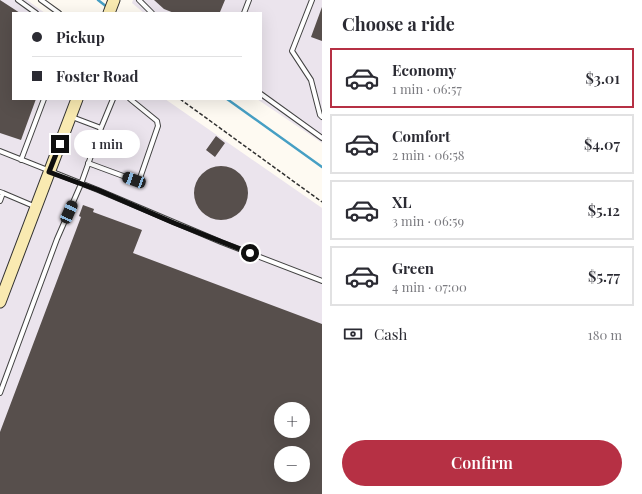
<!DOCTYPE html>
<html lang="en">
<head>
<meta charset="utf-8">
<style>
	:root { --surface:#fff; --page:#f2f2f3; --text:#2b2b33; --muted:#7c7c81; --line:#e1e1e2; --accent:#b63044 }
	body { margin:0; font-family:"Playfair Display",serif; background:var(--page); color:var(--text); height:100vh; display:flex; flex-direction:column; font-size:15px; white-space:nowrap }
	* { box-sizing:border-box; margin:0 }
	p { font-size:13px; color:var(--muted) }
	.icon { flex:none; width:22px; height:22px; fill:none; stroke:currentColor; stroke-width:2; stroke-linecap:round; stroke-linejoin:round }
	.map { position:relative; flex:1; overflow:hidden }
	.drawer { display:flex; flex-direction:column; background:var(--surface); width:320px }
	.drawer>* { flex:none }
	.top-card { position:absolute; left:12px; top:12px; width:250px; height:88px; border-radius:0px; box-shadow:0 4px 16px #0002; display:grid; align-content:center; height:88px; padding:0 20px; background:var(--surface) }
	.controls { position:absolute; left:274px; top:402px; display:grid; gap:8px }
	.controls a { display:grid; place-items:center; width:36px; height:36px; border-radius:50%; background:var(--surface); box-shadow:0 4px 16px #0002; font-size:20px }
	.end { position:absolute; width:18px; height:18px; margin:-9px; border:5px solid #0f0f0f; background:#fff; box-shadow:0 0 0 2px #fff }
	.from { border-radius:50% }
	.bubble { position:absolute; height:28px; border-radius:14px; background:var(--surface); box-shadow:0 4px 16px #0002; font-size:13px; font-weight:600; line-height:28px; text-align:center }
	.car { position:absolute; width:12px; height:24px; margin:-12px -6px; border-radius:5px; box-shadow:0 0 3px 1px #0007; background:linear-gradient(#222 24%,#8ab4d8 0 40%,#222 0 76%,#8ab4d8 0 86%,#222 0) }
	.top-card b { display:flex; align-items:center; gap:14px; height:38px; font-size:15px }
	.top-card b+b { border-top:1px solid var(--line) }
	.top-card i { width:10px; height:10px; background:var(--text) }
	ul { padding:0; list-style:none }
	li { display:flex; align-items:center; gap:12px; height:60px; margin:0 8px 6px; padding:0 12px; border:2px solid var(--line); border-radius:0px }
	li div { flex:1 }
	li b { display:block; font-size:15px }
	li em { font-style:normal; font-weight:600 }
	li.on { border-color:var(--accent) }
	li>.icon { width:36px; height:36px; stroke-width:1.5 }
	h2 { padding:0 20px; font-size:18px; line-height:48px }
	.pay { display:flex; align-items:center; gap:10px; height:44px; padding:0 20px; font-size:15px }
	.pay p { margin-inline-start:auto }
	.action { display:flex; gap:8px; margin-top:auto; padding:8px 20px }
	.action a { flex:1; height:46px; border-radius:24px; background:var(--accent); color:#fff; font-size:16px; font-weight:600; line-height:46px; text-align:center }
	main { display:flex; flex:1; min-height:0 }
	.map>svg:first-child { display:block }
	.industrial { fill:#ebe4ed; fill-rule:evenodd }
	.lines { fill:none; stroke-linecap:round; stroke-linejoin:round }
	.stream { stroke:#469fc4; stroke-width:2.5 }
	.building { fill:#574f4c; fill-rule:evenodd }
	.lane-casing { stroke:#424242; stroke-width:6 }
	.secondary-casing { stroke:#313131; stroke-width:13 }
	.path { stroke:#313131; stroke-width:1.5; stroke-dasharray:4 2; stroke-linecap:butt }
	.lane { stroke:#fff; stroke-width:4 }
	.secondary { stroke:#f9eab1; stroke-width:11 }
	.route { stroke:#0f0f0f; stroke-width:5 }
</style>
</head>
<body>
<main>
<div class="map">
<svg width="322" height="494" viewBox="0 0 322 494">
	<rect width="100%" height="100%" fill="#fefaf2"/>
	<path class="industrial" d="M0,0H27L45,13H13V99H165L322,208V494H0ZM281,409H303V431H281ZM281,453H303V475H281Z
		M133,0H322V143L257,99H261V13H144L132,3Z"/>
	<g class="lines">
		<path class="stream" d="M98,0L107,7
			M227,99L322,167"/>
	</g>
	<path class="building" d="M0,0L20,13H13V99H36L21,140L0,133Z
		M154,0H225L220,12L223,13H174L164,9Z
		M322,7V41L311,37Z
		M216,136L225,143L215,157L206,150Z
		M194 193a27 27 0 1 1 54 0a27 27 0 1 1-54 0Z
		M83,205L94,209L93,212L142,230L133,253L322,324V494H0V432L81,217L79,216ZM281,409H303V431H281ZM281,453H303V475H281Z"/>
	<g class="lines">
		<g class="lane-casing">
			<path id="lane" d="M18,0L36,13
				M41,0L59,13
				M139,0L152,13
				M312,0L292,51L311,80L320,115L322,117
				M244,13L249,0
				M261,94L322,138
				M101,128L113,99
				M0,151L98,190L221,242L322,281
				M21,160L44,99
				M88,163L134,180L140,178L158,126L157,121L130,99
				M0,192L3,193L0,201
				M3,193L36,207
				M0,393L57,239L81,184L101,128L72,117"/>
		</g>
		<g class="secondary-casing">
			<path id="secondary" d="M109,13L114,0
				M0,302L77,99"/>
		</g>
		<path class="path" d="M180,99L322,202"/>
		<use href="#lane" class="lane"/>
		<use href="#secondary" class="secondary"/>
	</g>
	<g class="lines">
		<path class="route" d="M60,144L49,172L98,190L174,223L250,253"/>
	</g>
</svg>
<div class="controls">
<a>+</a>
<a>−</a>
</div>
<i class="end from" style="left:250px;top:253px"></i>
<i class="end" style="left:60px;top:144px"></i>
<div class="bubble" style="left:74px;top:130px;width:66px">1 min</div>
<i class="car" style="left:134px;top:180px;rotate:290deg"></i>
<i class="car" style="left:69px;top:212px;rotate:24deg"></i>
<div class="top-card">
<b><i class="from"></i>Pickup</b>
<b><i></i>Foster Road</b>
</div>
</div>
<section class="drawer">
<h2>Choose a ride</h2>
<ul>
<li class="on"><svg class="icon" aria-label="car" viewBox="0 0 24 24"><path d="M5 17H2v-5l4-1 3-4h7l3 4 3 1v5h-3M9 17h6M6 11h13"/><circle cx="7" cy="17" r="2"/><circle cx="17" cy="17" r="2"/></svg><div><b>Economy</b><p>1 min · 06:57</p></div><em>$3.01</em></li>
<li><svg class="icon" aria-label="car" viewBox="0 0 24 24"><path d="M5 17H2v-5l4-1 3-4h7l3 4 3 1v5h-3M9 17h6M6 11h13"/><circle cx="7" cy="17" r="2"/><circle cx="17" cy="17" r="2"/></svg><div><b>Comfort</b><p>2 min · 06:58</p></div><em>$4.07</em></li>
<li><svg class="icon" aria-label="car" viewBox="0 0 24 24"><path d="M5 17H2v-5l4-1 3-4h7l3 4 3 1v5h-3M9 17h6M6 11h13"/><circle cx="7" cy="17" r="2"/><circle cx="17" cy="17" r="2"/></svg><div><b>XL</b><p>3 min · 06:59</p></div><em>$5.12</em></li>
<li><svg class="icon" aria-label="car" viewBox="0 0 24 24"><path d="M5 17H2v-5l4-1 3-4h7l3 4 3 1v5h-3M9 17h6M6 11h13"/><circle cx="7" cy="17" r="2"/><circle cx="17" cy="17" r="2"/></svg><div><b>Green</b><p>4 min · 07:00</p></div><em>$5.77</em></li>
</ul>
<div class="pay"><svg class="icon" aria-label="cash" viewBox="0 0 24 24"><path d="M3 7h18v10H3z"/><circle cx="12" cy="12" r="2"/></svg>Cash<p>180 m</p></div>
<div class="action"><a>Confirm</a></div>
</section>
</main>
</body>
</html>
